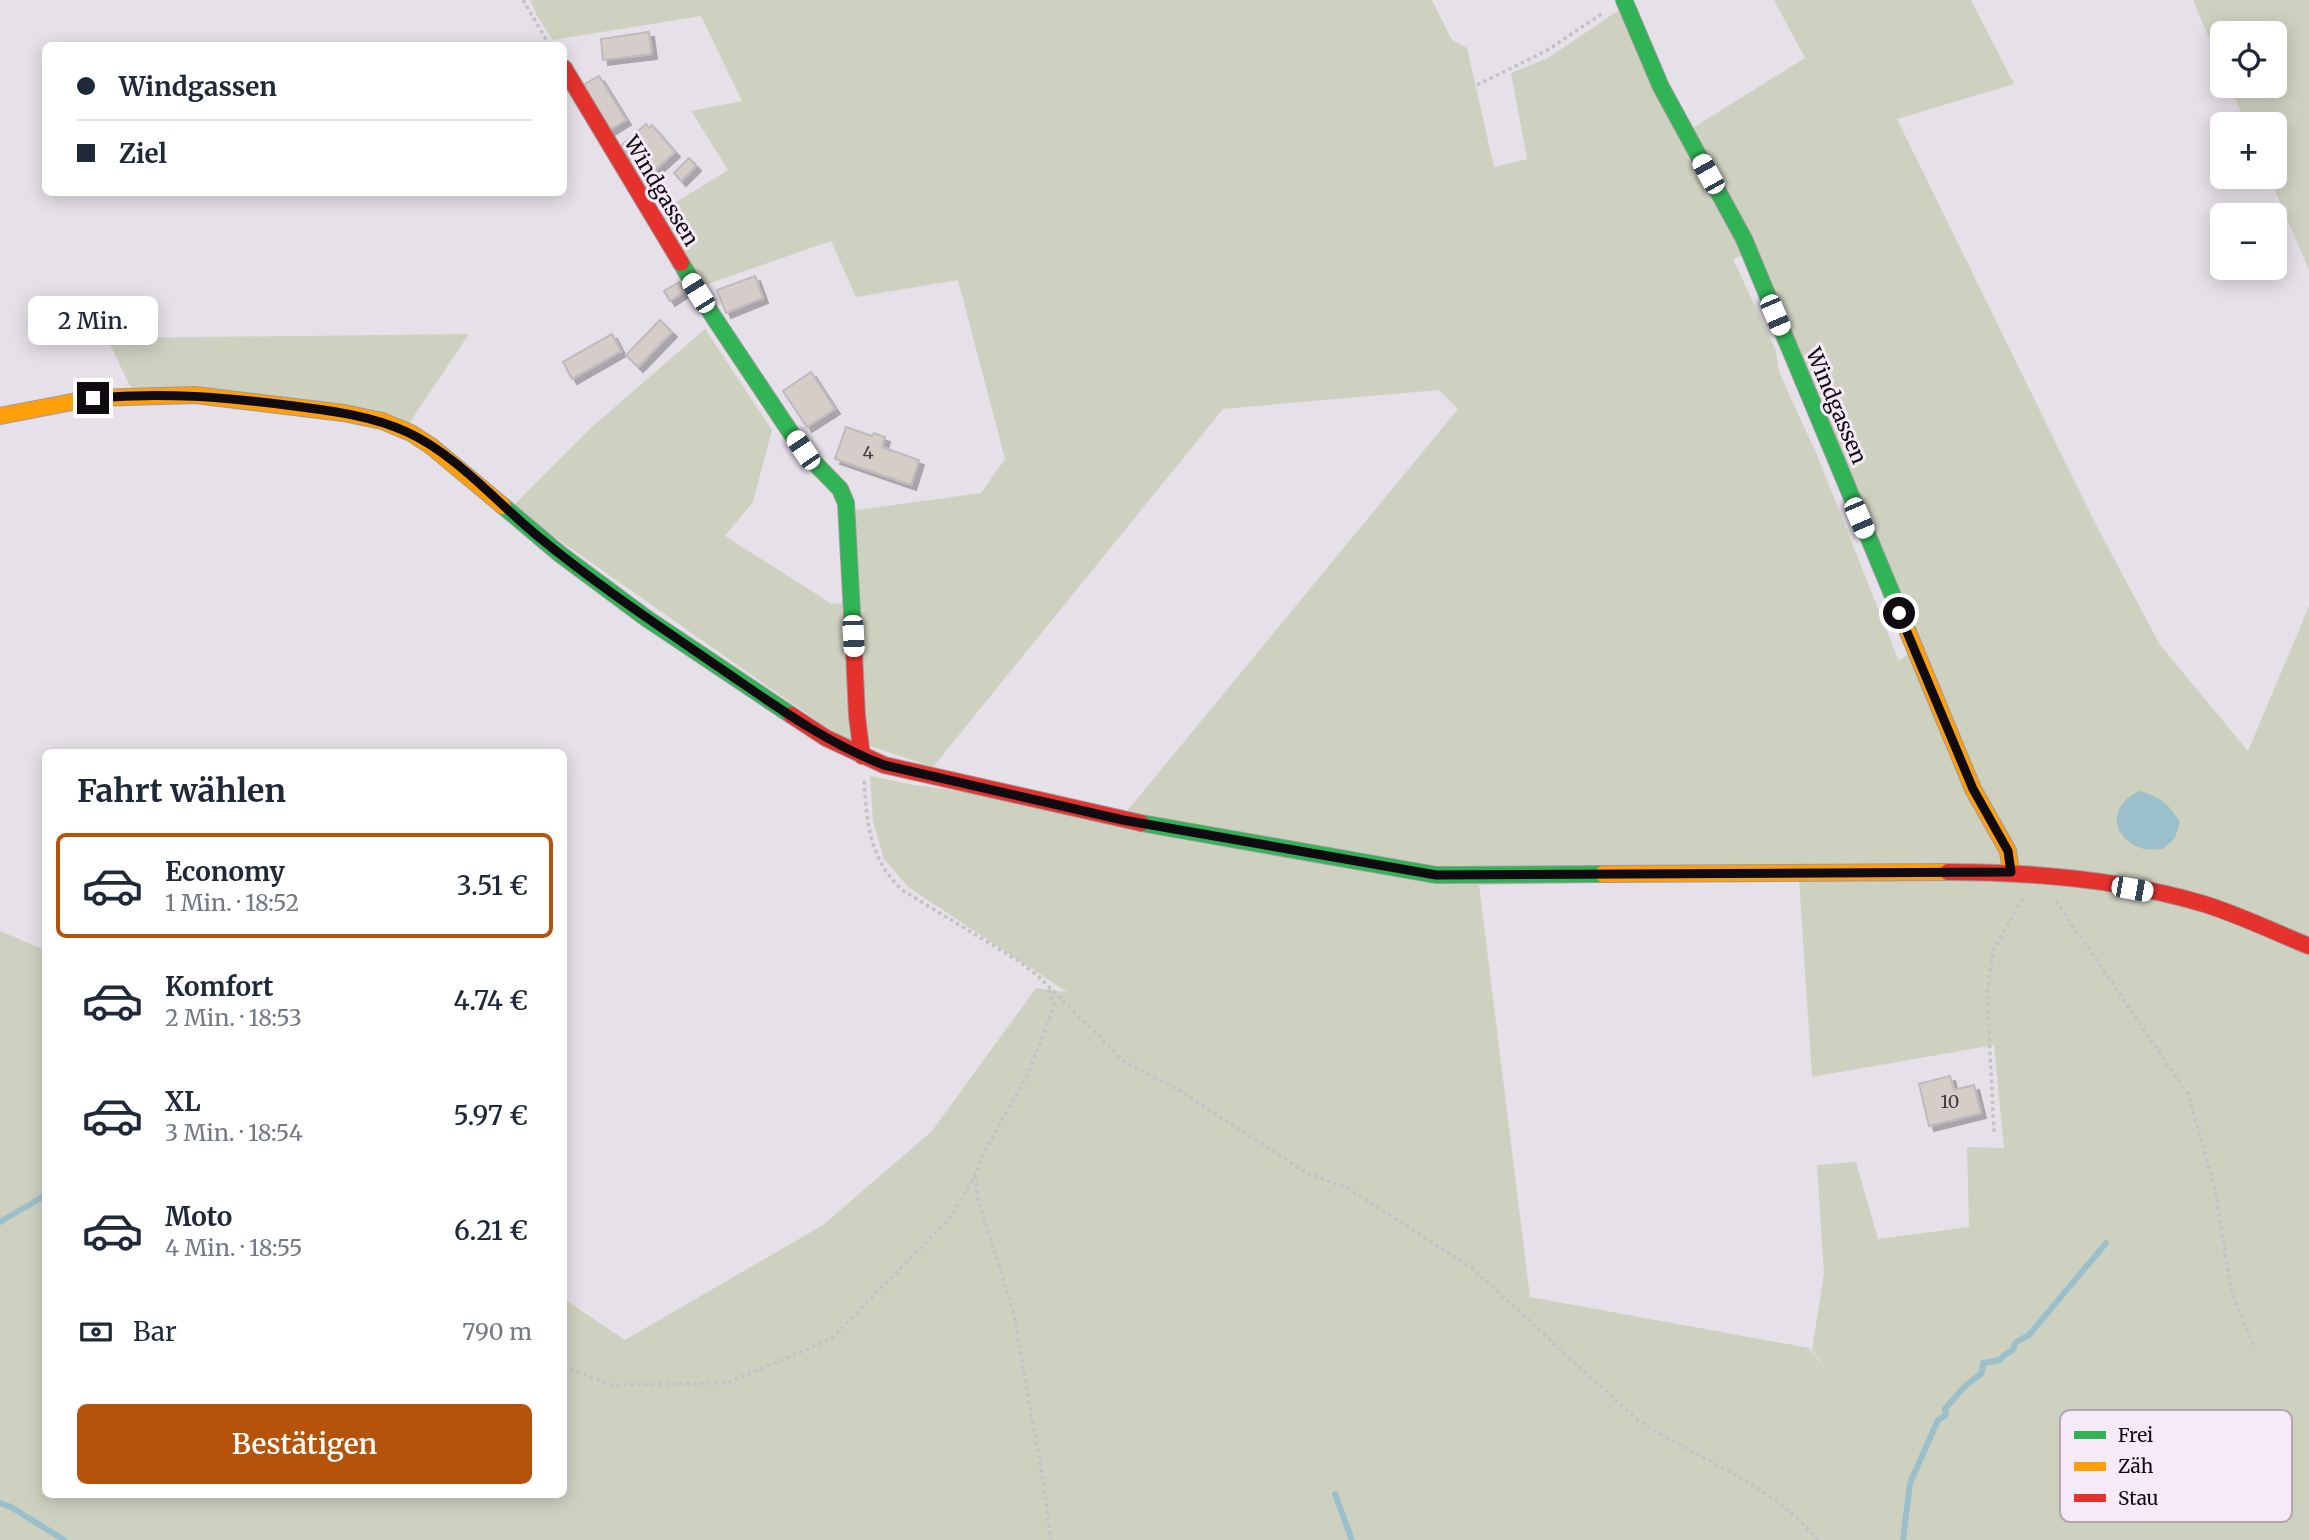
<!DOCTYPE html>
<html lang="de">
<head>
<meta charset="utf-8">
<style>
	:root { --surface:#fff; --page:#f6f6f7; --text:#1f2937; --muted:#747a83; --line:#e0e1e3; --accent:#b45309 }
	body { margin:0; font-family:Merriweather,serif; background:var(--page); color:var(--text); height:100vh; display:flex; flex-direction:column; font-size:26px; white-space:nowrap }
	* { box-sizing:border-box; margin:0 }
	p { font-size:23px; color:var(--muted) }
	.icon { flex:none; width:38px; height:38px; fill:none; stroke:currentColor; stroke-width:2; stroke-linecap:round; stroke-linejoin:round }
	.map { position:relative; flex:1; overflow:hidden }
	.details { position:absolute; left:42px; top:749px; width:525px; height:749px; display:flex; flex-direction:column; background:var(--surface); border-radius:10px; box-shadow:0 4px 18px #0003 }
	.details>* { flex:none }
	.top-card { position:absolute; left:42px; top:42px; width:525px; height:154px; border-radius:10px; box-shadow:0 4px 18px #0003; display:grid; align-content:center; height:154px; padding:0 35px; background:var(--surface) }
	.fabs { position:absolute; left:2210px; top:21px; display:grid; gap:14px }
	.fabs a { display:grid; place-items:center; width:77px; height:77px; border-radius:10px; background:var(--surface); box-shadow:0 4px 18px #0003; font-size:35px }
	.end { position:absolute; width:32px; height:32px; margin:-16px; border:9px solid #0f0b10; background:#fff; box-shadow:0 0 0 4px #fff }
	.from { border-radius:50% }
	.bubble { position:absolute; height:49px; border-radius:10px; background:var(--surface); box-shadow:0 4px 18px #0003; font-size:23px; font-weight:600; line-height:49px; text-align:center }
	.car { position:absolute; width:21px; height:42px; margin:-21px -10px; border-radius:9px; box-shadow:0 0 5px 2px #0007; background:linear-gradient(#fff 24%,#345 0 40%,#fff 0 76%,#345 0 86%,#fff 0) }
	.top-card b { display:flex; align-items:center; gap:24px; height:66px; font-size:26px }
	.top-card b+b { border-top:2px solid var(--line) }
	.top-card i { width:18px; height:18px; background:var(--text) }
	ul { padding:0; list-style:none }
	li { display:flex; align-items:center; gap:21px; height:105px; margin:0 14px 10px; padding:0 21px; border:4px solid transparent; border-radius:10px }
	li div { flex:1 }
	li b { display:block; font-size:26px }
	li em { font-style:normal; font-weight:600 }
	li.current { border-color:var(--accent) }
	li>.icon { width:63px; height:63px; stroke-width:1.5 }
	h2 { padding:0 35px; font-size:32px; line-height:84px }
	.pay { display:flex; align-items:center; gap:18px; height:77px; padding:0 35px; font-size:26px }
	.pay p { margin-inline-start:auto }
	.primary-button { display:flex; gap:14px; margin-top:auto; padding:14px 35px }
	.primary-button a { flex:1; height:80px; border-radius:10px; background:var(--accent); color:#fff; font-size:28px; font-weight:600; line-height:80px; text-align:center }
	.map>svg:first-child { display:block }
	.green { fill:#cfd1c0; fill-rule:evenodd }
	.water { fill:#9cc0cb }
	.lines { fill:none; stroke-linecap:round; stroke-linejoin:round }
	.stream { stroke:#9cc0cb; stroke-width:6 }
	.building { fill:#d6cdc9; stroke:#bfbabb; stroke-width:2; filter:url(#shadow) }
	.fast-casing { stroke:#9e999f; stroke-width:18 }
	.slow-casing { stroke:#9e999f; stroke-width:18 }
	.jam-casing { stroke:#9e999f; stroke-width:18 }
	.path { stroke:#c5c2c5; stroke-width:3.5; stroke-dasharray:3.5 3.5; stroke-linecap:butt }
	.fast { stroke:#30b455; stroke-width:16 }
	.slow { stroke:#ff9f0a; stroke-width:16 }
	.jam { stroke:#e5322d; stroke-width:16 }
	.route { stroke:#0f0b10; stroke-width:9 }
	.labels { text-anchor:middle; stroke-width:6; stroke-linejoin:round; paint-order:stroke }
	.number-label { font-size:18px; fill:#413c3e }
	.street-label { font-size:21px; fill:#0f0b10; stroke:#f6eaf8 }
	.key { fill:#f6eaf8; stroke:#b1a7b2; stroke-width:2 }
	.key-label { font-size:19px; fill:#0f0b10 }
</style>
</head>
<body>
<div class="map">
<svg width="2309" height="1540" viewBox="0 0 2309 1540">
	<defs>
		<filter id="shadow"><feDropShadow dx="5" dy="5" stdDeviation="0" flood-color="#0004"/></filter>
	</defs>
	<rect width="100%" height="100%" fill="#e6e0e8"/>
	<path class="green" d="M530,0H1432L1452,40L1467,48L1494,167L1527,159L1511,73L1548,58L1619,10L1691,129L1805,58L1774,0H1971L2014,84L1897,119L2094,521L2160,645L2248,751L2309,606V1540H0V931L45,950L46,1494H564V1299L625,1340L823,1225L932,1131L1036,988L1067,992L908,887L884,859L873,821L870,776L914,785L1127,811L1458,409L1439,390L1223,409L933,767L837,735L512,507L594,425L705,329L772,430L753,502L725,536L832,604L854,602L850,511L981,493L1005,459L958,280L856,297L831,241L702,286L660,212L728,170L691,111L742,101L701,16L553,40L537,16ZM1751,252L1921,644L1899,661L1817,455L1779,372L1776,351L1733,259ZM1799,879L1812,1077L1994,1045L2004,1148L1967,1147L1969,1227L1878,1239L1856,1162L1817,1165L1824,1273L1812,1350L1833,1377L1809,1348L1530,1297L1479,885Z
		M2193,0H2309V270L2269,177H2275V124H2246L2230,86H2275V33H2222V69Z
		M469,334L408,425L135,397L107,338Z"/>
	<path class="water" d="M2139,791C2158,795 2170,805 2180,822L2175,838L2163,849C2156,849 2147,851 2141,848C2109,836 2109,805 2139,791Z"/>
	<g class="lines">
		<path class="stream" d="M0,1222L46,1195
			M1335,1494L1352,1540
			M0,1503L11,1507L64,1540
			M1903,1540L1910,1483L1938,1420L1946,1415L1945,1409L1965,1386L1982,1373L1983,1363L2000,1360L2004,1355L2013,1350L2015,1343L2029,1335L2106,1243"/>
	</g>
	<path class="building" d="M649,32L652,54L603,60L601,39Z
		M599,76L626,120L608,131L581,86Z
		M646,124L649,128L652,125L675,152L653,172L657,176L644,187L622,145Z
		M689,158L696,166L681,181L674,173Z
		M755,276L763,298L726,313L717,290Z
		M679,282L685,291L670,301L664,291Z
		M660,320L672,332L638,367L626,355Z
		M612,334L621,351L572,379L563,362Z
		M811,372L835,409L807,427L783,391Z
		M846,427L872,436L874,433L885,437L882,447L919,460L911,485L835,459Z
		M1950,1076L1954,1090L1974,1085L1981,1113L1929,1126L1919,1084Z"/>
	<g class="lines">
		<g class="fast-casing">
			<path id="fast" d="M1624,0L1661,87L1744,239L1908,632
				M681,263L711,313L803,451L840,489L846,503L853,631
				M503,506L560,554L646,618L791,715
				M1141,823L1436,875L1603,874"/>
		</g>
		<g class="slow-casing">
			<path id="slow" d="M0,416L93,398L195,395L344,413L382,421L411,433L431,446L503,506
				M1908,632L1973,789L2008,851L2011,872
				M1603,874L1948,872"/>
		</g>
		<g class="jam-casing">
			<path id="jam" d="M564,68L681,263
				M853,631L857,716L862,756
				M791,715L826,738L884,765L1141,823
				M1948,872C2034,872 2121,879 2204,904C2240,915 2274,932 2309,946"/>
		</g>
		<path class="path" d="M523,0L550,46
			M1477,85L1546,51L1603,13
			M864,781C867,824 869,858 902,890L1017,960L1038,976L1125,1062L1180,1091L1305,1172L1349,1189L1472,1268L1635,1418C1695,1459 1770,1482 1818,1540
			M2056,901L2188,1094L2215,1188L2231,1290L2255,1349
			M1994,1132L1987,992L1993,951L2023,898
			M975,1176L977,1195L1013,1311L1043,1480L1051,1540
			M564,1366L612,1385L727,1383L831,1339L949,1219L975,1176L984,1152L1027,1076L1039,1046L1054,1006L1048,988"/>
		<use href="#fast" class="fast"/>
		<use href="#slow" class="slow"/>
		<use href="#jam" class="jam"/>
	</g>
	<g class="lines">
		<path class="route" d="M93,398C165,392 224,397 294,406C333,411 372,416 407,432C457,455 498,504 540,538C597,585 659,626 720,668C773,704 824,742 884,765L1123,820L1436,875L2011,872L2008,851L1973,789L1899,613"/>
	</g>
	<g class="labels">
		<g class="number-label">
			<text x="868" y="459">4</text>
			<text x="1950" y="1108">10</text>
		</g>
		<g class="street-label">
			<text transform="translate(661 191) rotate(59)" y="7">Windgassen</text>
			<text transform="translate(1836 406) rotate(67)" y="7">Windgassen</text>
		</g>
	</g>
	<rect x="2060" y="1410" width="232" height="112" rx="10" class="key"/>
	<rect x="2074" y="1431" width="32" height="8" fill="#30b455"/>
	<rect x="2074" y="1462" width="32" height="9" fill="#ff9f0a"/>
	<rect x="2074" y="1494" width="32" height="8" fill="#e5322d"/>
	<g class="key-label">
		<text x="2118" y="1442">Frei</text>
		<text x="2118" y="1473">Zäh</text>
		<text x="2118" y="1505">Stau</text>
	</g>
</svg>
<div class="fabs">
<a><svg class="icon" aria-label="locate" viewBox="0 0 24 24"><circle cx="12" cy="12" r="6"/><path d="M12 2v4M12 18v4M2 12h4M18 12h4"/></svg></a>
<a>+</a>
<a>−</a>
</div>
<i class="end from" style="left:1899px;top:613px"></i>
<i class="end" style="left:93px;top:398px"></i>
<div class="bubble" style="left:28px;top:296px;width:130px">2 Min.</div>
<i class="car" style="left:1708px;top:174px;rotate:331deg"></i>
<i class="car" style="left:698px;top:293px;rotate:328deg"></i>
<i class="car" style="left:1775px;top:315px;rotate:157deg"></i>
<i class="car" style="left:803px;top:450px;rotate:326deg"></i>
<i class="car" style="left:1859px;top:518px;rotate:157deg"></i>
<i class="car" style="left:853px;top:636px;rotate:177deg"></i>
<i class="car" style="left:2132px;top:889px;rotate:100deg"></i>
<div class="top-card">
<b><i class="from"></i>Windgassen</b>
<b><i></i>Ziel</b>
</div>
<section class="details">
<h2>Fahrt wählen</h2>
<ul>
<li class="current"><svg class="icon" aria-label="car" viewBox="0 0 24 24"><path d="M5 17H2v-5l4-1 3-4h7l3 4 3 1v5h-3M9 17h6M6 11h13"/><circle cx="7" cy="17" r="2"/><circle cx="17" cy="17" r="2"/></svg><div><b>Economy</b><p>1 Min. · 18:52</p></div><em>3.51 €</em></li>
<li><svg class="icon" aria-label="car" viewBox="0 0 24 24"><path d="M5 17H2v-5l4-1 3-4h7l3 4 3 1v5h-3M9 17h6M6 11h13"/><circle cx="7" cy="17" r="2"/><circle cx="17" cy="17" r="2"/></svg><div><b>Komfort</b><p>2 Min. · 18:53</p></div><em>4.74 €</em></li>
<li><svg class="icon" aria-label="car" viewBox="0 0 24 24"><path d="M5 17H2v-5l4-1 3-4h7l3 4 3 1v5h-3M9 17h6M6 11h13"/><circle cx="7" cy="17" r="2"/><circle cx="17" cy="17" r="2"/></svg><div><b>XL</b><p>3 Min. · 18:54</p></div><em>5.97 €</em></li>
<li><svg class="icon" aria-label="car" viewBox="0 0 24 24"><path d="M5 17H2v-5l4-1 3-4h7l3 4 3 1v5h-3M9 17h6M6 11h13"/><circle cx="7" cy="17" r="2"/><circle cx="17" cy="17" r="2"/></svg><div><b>Moto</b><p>4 Min. · 18:55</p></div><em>6.21 €</em></li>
</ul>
<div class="pay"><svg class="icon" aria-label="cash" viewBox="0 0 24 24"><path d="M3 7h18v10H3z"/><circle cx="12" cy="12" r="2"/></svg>Bar<p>790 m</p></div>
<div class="primary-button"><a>Bestätigen</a></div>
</section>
</div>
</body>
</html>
